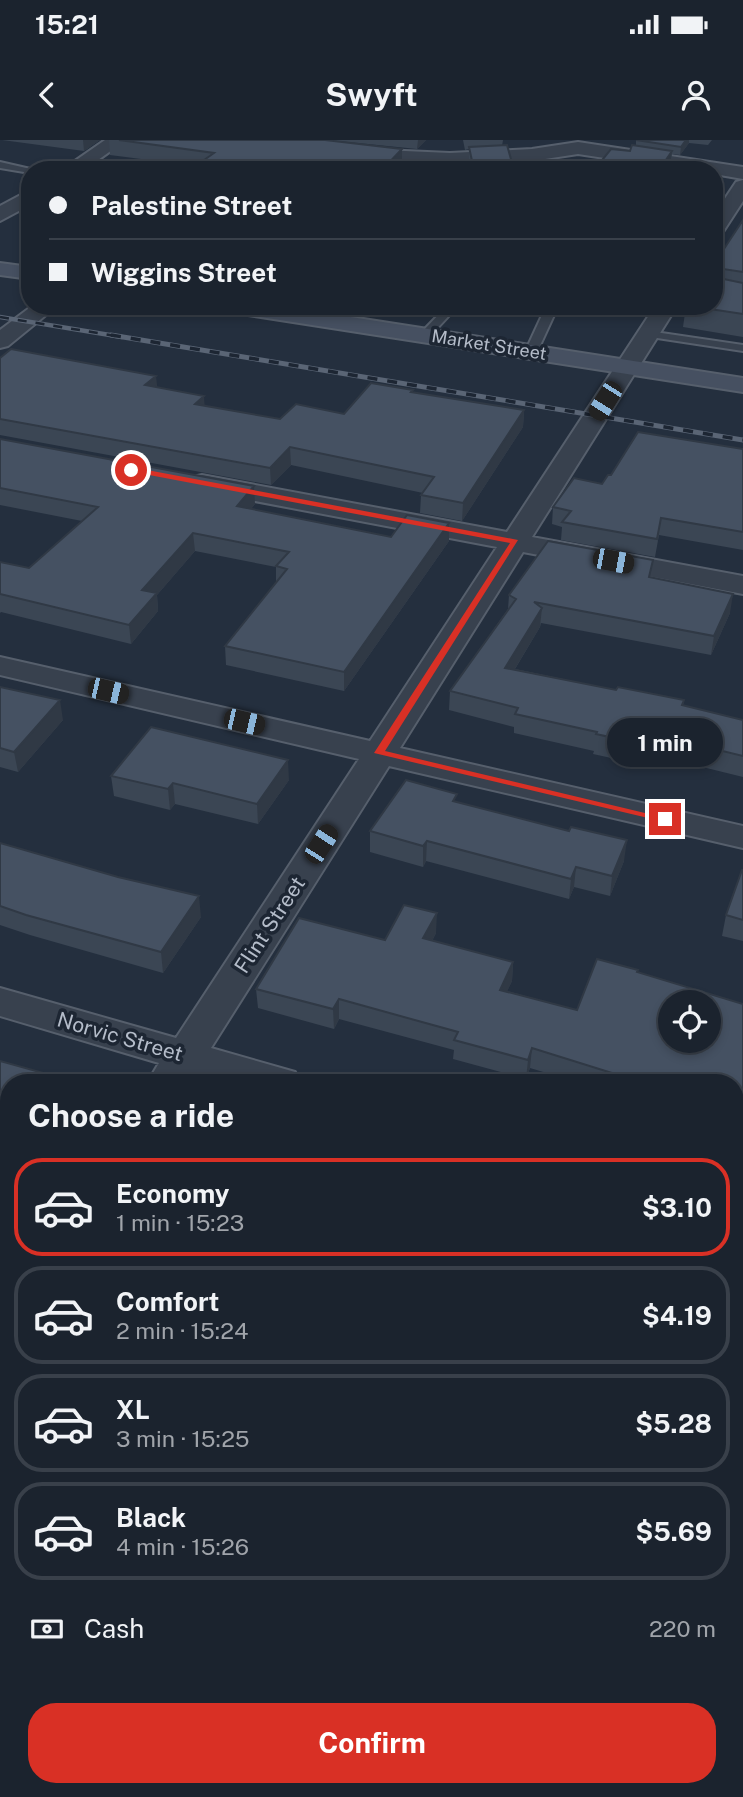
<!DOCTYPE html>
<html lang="en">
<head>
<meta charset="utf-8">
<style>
	:root { --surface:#1b232e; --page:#282f3a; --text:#f1f3f6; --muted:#a0a4aa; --line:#39404a; --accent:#d93025 }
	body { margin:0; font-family:"Public Sans",sans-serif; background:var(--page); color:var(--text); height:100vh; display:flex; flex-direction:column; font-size:26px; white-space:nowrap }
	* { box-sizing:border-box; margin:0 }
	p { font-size:23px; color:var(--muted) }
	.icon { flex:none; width:38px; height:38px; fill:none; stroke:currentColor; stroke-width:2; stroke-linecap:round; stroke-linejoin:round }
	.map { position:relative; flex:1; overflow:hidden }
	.details { position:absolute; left:0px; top:934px; width:744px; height:723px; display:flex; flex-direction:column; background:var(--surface); border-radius:28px 28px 0 0; box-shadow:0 4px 10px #0003,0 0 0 2px var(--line) }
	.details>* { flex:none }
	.hud { position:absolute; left:21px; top:21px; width:702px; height:154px; border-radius:28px; box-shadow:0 4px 10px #0003,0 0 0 2px var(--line); display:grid; align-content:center; height:154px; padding:0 28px; background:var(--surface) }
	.buttons { position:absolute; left:658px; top:850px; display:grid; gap:14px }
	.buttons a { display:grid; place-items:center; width:63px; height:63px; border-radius:50%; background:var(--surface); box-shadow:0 4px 10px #0003,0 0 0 2px var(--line); font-size:35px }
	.end { position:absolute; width:32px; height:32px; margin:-16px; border:9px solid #d93025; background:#fff; box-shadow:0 0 0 4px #fff }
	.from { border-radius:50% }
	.bubble { position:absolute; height:49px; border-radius:24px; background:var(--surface); box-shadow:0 4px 10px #0003,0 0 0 2px var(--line); font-size:23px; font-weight:700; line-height:49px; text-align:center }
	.car { position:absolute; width:21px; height:42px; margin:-21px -10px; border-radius:9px; box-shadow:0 0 5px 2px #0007; background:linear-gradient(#222 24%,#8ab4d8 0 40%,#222 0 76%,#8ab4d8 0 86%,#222 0) }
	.hud b { display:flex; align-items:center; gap:24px; height:66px; font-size:26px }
	.hud b+b { border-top:2px solid var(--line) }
	.hud i { width:18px; height:18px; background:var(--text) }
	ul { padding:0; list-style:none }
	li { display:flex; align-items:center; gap:21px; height:98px; margin:0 14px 10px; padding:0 14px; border:4px solid var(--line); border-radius:28px }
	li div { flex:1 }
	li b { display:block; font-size:26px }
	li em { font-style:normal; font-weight:700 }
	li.current { border-color:var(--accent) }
	li>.icon { width:63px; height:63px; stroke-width:1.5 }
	h2 { padding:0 28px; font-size:32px; line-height:84px }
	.pay { display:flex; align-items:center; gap:18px; height:77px; padding:0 28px; font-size:26px }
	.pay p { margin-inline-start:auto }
	.action { display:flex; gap:14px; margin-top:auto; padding:14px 28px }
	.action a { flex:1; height:80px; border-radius:28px; background:var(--accent); color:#fff; font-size:28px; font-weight:700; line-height:80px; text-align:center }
	.status { display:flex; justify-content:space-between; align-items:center; height:49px; padding:0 35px; background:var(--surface); direction:ltr }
	.status svg { height:19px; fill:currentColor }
	header { display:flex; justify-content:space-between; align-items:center; height:91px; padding:0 28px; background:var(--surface); font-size:32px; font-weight:700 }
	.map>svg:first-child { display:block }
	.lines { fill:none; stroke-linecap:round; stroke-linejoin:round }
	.lane-casing { stroke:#565f6c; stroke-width:4 }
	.street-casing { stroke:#565f6c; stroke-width:4 }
	.secondary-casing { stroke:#565f6c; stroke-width:4 }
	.lane { fill:#38414e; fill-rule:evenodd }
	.street { fill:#38414e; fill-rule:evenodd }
	.secondary { fill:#465061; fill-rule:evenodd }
	.rail-far1-casing { stroke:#5a6575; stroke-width:4.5 }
	.rail-casing { stroke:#5a6575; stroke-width:5 }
	.rail-far1 { stroke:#1d2633; stroke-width:2.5; stroke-dasharray:9; stroke-linecap:butt }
	.rail { stroke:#1d2633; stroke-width:3.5; stroke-dasharray:10; stroke-linecap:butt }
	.wall { fill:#3b4654 }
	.shaded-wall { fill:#303945 }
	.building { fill:#455162; stroke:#303945; stroke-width:2; fill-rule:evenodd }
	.route { fill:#d93025 }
	.labels { text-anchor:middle; stroke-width:7; stroke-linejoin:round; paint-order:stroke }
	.far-street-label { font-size:18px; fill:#b4bcc9; stroke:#1d2633 }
	.street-label { font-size:21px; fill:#b4bcc9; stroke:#1d2633 }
</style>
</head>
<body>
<div class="status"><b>15:21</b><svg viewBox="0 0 49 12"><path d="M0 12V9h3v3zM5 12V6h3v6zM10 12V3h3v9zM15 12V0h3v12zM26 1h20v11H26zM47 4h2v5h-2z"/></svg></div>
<header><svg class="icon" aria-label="back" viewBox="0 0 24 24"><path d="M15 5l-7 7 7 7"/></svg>Swyft<svg class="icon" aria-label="person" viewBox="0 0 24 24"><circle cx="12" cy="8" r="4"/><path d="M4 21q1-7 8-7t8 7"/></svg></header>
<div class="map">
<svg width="743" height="1657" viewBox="0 0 743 1657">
	<rect width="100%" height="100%" fill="#242f3e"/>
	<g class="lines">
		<g class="lane-casing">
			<path id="lane" d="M0,22L35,30H30V33L0,28Z
				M447,166H458L429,197H421V193Z
				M539,166H550L555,173L537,212L531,216L525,212L543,173Z
				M648,191L743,205V211L644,196L642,194Z"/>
		</g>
		<g class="street-casing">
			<path id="street" d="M105,0H126L84,30H62Z
				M249,0H301L382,10L450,13L532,9L578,2L743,27V39L714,34V30H684L578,14L532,21L450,25L382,22L258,5Z
				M743,40V61L721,95L714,97V75L736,42Z
				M30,50V65L0,81V66Z
				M32,166H57L8,206L0,208V190Z
				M655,166H677L532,397L743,436V454L523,412L400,608L743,686V708L389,626L211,908L295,932L301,943H229L195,933L189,943H147L159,923L0,876V848L176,898L359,619L0,535V517L370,601L497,407L202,351L193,349L189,343L193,337L202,335L507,392Z
				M735,1057L743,1059V1095L735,1093Z
				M9,1172V1223L0,1227V1175Z
				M0,1430L9,1433V1486L0,1483Z
				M454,1648H530L533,1657H457Z"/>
		</g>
		<g class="secondary-casing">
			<path id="secondary" d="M0,123L30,127V139L0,135Z
				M224,166H280L743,238V252L235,173L227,171Z"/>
		</g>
		<use href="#lane" class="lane"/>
		<use href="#street" class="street"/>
		<use href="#secondary" class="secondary"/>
		<g class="rail-far1-casing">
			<path id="rail-far1" d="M0,177L122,197"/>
		</g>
		<g class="rail-casing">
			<path id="rail" d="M111,195L743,300"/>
		</g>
		<use href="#rail-far1" class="rail-far1"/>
		<use href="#rail" class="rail"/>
	</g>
	<path class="wall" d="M2,0H100L84,11Z
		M109,0H325L402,25L398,30H190L195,26L110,15Z
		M328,0H426L417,9Z
		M463,0H503L502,6L514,30H469V9L465,10Z
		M636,0H712L708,5L689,3L680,15L672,14L670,30H594L630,11L636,5Z
		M743,80V197L683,187L686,166H714V124Z
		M0,218L158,248L205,266L280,279L344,274L413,250V253L524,270L523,287L462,381L420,373L421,355L423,353L291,325L271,345L0,295Z
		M0,299L255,364L251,369L391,397L449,383V401L344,551L226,525L225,506L276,442V427L195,411L157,455L158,471L131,504L1,472L0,473V422L29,428L82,381L0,365Z
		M743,309V410L659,395L655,417L561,400L562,387L552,384L553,367L602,344L611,335Z
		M650,437L730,473L711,515L541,483L540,487L515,529L616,550L684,560L683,566L743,580V637L666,618L661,629L593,614L594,611L514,593V587L449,570L450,551L508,469L509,455Z
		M0,547L63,580L18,632L0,627Z
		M111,636L289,640L258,684L175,664L170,670L114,656Z
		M457,663L569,691L624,721L610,756L574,747L569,759L426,721L423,727L370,712V691Z
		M0,703L201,777L163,833L30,795L0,785Z
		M743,730V801L722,796L726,775Z
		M436,793L432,801L513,822L512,841L507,851L577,870L638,833L743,864V1000L735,998V943H580L530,928L526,939L453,919L454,910L339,879L334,889L258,868L256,849L385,800Z
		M0,921L65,939L66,943H9V1028L0,1026Z
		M735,1150L743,1152V1279L735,1276Z
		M9,1265V1314L0,1311V1280Z"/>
	<path class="shaded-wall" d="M83,0H100L84,11Z
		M418,0H426L417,9Z
		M686,0H689V3L680,15L681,7Z
		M402,9V25L398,30H382Z
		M672,11L670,30H659Z
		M156,236L158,253L145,245Z
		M204,256L205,273L195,264Z
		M524,270L523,287L462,381L463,363Z
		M290,307L291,325L271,345L270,328Z
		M254,346L255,364L238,384L237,366Z
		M449,383V401L344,551V532Z
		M193,393L195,411L157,455L158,471L131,504L129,485L142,450Z
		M733,454L730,473L711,515L714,496Z
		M542,468L540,487L504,547L505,528Z
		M60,560L63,580L18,632L14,612Z
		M669,598L666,618L661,629L664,609Z
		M288,620L289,640L258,684L257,664Z
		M173,643L175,664L170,670L168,649Z
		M627,700L624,721L610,756L612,736Z
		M427,701L426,721L423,727V706Z
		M576,727L574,747L569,759L571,739Z
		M199,756L201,777L163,833L161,812Z
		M437,773L436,793L423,818V798Z
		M513,822L512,841L499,869L500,850Z
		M339,859V879L334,889L333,869Z
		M532,908L530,928L526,939L528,920Z"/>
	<path class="building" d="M119,0H325L402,9L382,30H190L214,13Z
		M636,0H686L681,7Z
		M507,5L514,30H474L469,7Z
		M632,5L672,11L659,30H594L611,9L630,11Z
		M743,80V132L717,128L714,137L743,143V174L690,166H714V124Z
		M11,209L156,236L145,245L204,256L195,264L280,279L296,264L344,274L371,243L413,250L411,252L524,270L463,363L421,355L434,337L290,307L270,328L0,279V218Z
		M638,292L743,309V392L661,378L657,399L562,382L571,371L553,367L574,338L602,344L608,335H611Z
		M0,299L254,346L237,366L391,397L407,375L449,383L344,532L225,506L287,429L276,426L289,412L193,393L142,450L157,453L129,485L0,454V422L29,428L98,367L0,348Z
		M548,401L653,420L649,437L733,454L714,496L534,462L542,468L505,528L616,550L618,547L684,560L682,565L743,580V616L669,598L664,609L596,594L597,592L515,574L518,568L450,551L516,459L509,455Z
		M0,547L60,560L14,612L0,608Z
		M151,587L288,620L257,664L173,643L168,649L111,636Z
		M406,640L457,654L453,661L569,691L571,687L627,700L612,736L576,727L571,739L427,701L423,706L370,691Z
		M0,703L118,737L199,756L161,812L26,775L0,766Z
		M742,730H743V780L726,775Z
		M404,765L437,773L423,798L513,822L500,850L577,870L597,819L638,830L637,832L743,864V980L735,978V943H644L532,908L528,920L454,900L458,892L339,859L333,869L256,849L299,778L385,800ZM670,863H709V901H670Z
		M0,921L65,939L62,943H9V1009L0,1007Z
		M735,1150L743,1152V1257L735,1254Z
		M9,1265V1297L0,1294V1280Z
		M735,1358L743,1360V1530L735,1567Z
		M0,1529L9,1533V1648H159L179,1657H0Z"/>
	<path class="route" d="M131,327L518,400L385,611L670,679L665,682L374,613L510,403L128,331Z"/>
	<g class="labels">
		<g class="far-street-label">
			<text transform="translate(489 205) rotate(9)" y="6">Market Street</text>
		</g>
		<g class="street-label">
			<text transform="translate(270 785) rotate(-57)" y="7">Flint Street</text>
			<text transform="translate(120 897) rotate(16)" y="7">Norvic Street</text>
		</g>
	</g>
</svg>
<div class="buttons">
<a><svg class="icon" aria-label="locate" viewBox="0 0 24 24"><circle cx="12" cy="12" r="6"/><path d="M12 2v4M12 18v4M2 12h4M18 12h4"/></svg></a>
</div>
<i class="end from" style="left:131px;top:330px"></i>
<i class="end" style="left:665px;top:679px"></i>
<div class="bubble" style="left:607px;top:578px;width:116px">1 min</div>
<i class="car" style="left:605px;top:261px;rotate:212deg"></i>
<i class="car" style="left:613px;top:421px;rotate:101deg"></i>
<i class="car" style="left:108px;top:551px;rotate:103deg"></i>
<i class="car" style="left:244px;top:582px;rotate:103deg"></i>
<i class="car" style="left:321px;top:704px;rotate:33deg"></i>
<div class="hud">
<b><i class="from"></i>Palestine Street</b>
<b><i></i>Wiggins Street</b>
</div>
<section class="details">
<h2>Choose a ride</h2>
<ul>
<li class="current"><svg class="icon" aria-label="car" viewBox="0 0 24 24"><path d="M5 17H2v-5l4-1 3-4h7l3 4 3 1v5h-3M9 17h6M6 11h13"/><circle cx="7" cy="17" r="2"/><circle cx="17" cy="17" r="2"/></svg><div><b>Economy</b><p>1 min · 15:23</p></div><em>$3.10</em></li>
<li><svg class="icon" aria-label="car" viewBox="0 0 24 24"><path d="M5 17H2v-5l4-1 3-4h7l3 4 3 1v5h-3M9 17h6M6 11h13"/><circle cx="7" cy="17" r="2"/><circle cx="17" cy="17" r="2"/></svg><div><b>Comfort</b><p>2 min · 15:24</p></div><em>$4.19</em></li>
<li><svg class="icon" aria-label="car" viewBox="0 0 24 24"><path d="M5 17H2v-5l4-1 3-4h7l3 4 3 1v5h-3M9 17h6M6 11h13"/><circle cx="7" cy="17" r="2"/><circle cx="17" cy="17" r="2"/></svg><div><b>XL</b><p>3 min · 15:25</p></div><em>$5.28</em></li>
<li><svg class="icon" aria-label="car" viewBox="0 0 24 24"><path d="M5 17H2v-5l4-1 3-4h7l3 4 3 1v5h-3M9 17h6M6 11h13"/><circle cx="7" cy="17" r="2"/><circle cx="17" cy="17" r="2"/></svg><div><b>Black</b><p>4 min · 15:26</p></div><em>$5.69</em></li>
</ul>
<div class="pay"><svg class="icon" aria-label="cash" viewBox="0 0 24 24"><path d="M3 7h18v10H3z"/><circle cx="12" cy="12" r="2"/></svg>Cash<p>220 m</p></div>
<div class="action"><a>Confirm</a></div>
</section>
</div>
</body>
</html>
